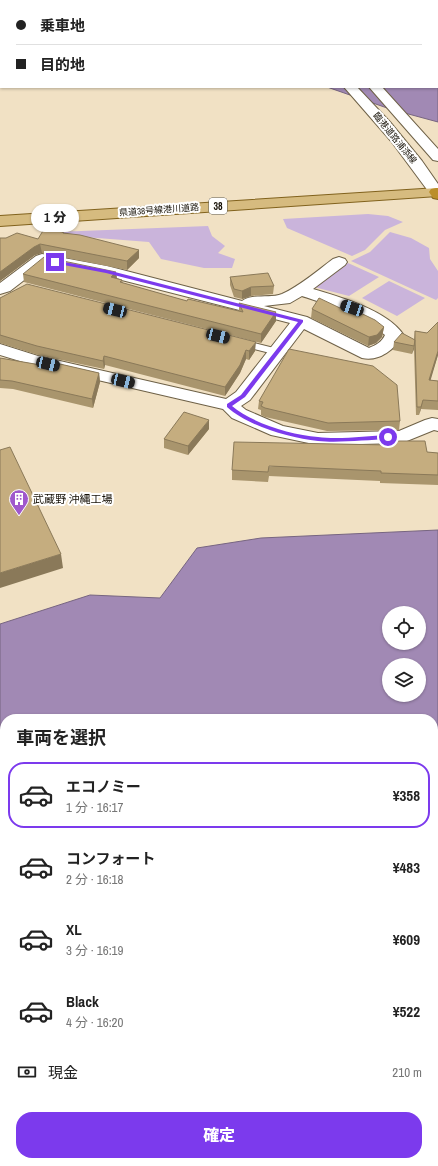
<!DOCTYPE html>
<html lang="ja">
<head>
<meta charset="utf-8">
<style>
	:root { --surface:#fff; --page:#f2f2f2; --text:#222; --muted:#767676; --line:#e0e0e0; --accent:#7c3aed }
	body { margin:0; font-family:"Archivo Narrow","Noto Sans JP",sans-serif; background:var(--page); color:var(--text); height:100vh; display:flex; flex-direction:column; font-size:15px; white-space:nowrap }
	* { box-sizing:border-box; margin:0 }
	p { font-size:13px; color:var(--muted) }
	.icon { flex:none; width:22px; height:22px; fill:none; stroke:currentColor; stroke-width:2; stroke-linecap:round; stroke-linejoin:round }
	.map { position:relative; flex:1; overflow:hidden }
	.panel { position:absolute; left:0px; top:714px; width:438px; height:452px; display:flex; flex-direction:column; background:var(--surface); border-radius:16px 16px 0 0; box-shadow:0 1px 3px #0004 }
	.panel>* { flex:none }
	.guide { position:absolute; left:0px; top:0px; width:438px; height:88px; box-shadow:0 1px 3px #0004; display:grid; align-content:center; height:88px; padding:0 16px; background:var(--surface) }
	.buttons { position:absolute; left:382px; top:606px; display:grid; gap:8px }
	.buttons a { display:grid; place-items:center; width:44px; height:44px; border-radius:50%; background:var(--surface); box-shadow:0 1px 3px #0004; font-size:20px }
	.end { position:absolute; width:18px; height:18px; margin:-9px; border:5px solid #7c3aed; background:#fff; box-shadow:0 0 0 2px #fff }
	.from { border-radius:50% }
	.bubble { position:absolute; height:28px; border-radius:14px; background:var(--surface); box-shadow:0 1px 3px #0004; font-size:13px; font-weight:800; line-height:28px; text-align:center }
	.car { position:absolute; width:12px; height:24px; margin:-12px -6px; border-radius:5px; box-shadow:0 0 3px 1px #0007; background:linear-gradient(#222 24%,#8ab4d8 0 40%,#222 0 76%,#8ab4d8 0 86%,#222 0) }
	.guide b { display:flex; align-items:center; gap:14px; height:38px; font-size:15px }
	.guide b+b { border-top:1px solid var(--line) }
	.guide i { width:10px; height:10px; background:var(--text) }
	ul { padding:0; list-style:none }
	li { display:flex; align-items:center; gap:12px; height:66px; margin:0 8px 6px; padding:0 8px; border:2px solid transparent; border-radius:16px }
	li div { flex:1 }
	li b { display:block; font-size:15px }
	li em { font-style:normal; font-weight:800 }
	li.on { border-color:var(--accent) }
	li>.icon { width:36px; height:36px; stroke-width:1.5 }
	h2 { padding:0 16px; font-size:18px; line-height:48px }
	.pay { display:flex; align-items:center; gap:10px; height:44px; padding:0 16px; font-size:15px }
	.pay p { margin-inline-start:auto }
	.cta { display:flex; gap:8px; margin-top:auto; padding:8px 16px }
	.cta a { flex:1; height:46px; border-radius:16px; background:var(--accent); color:#fff; font-size:16px; font-weight:800; line-height:46px; text-align:center }
	.map>svg:first-child { display:block }
	.green { fill:#cab4db }
	.water { fill:#a189b4; stroke:#776580; fill-rule:evenodd }
	.lines { fill:none; stroke-linecap:round; stroke-linejoin:round }
	.service-casing { stroke:#6e6147; stroke-width:2 }
	.minor-casing { stroke:#6e6147; stroke-width:2 }
	.tertiary-casing { stroke:#6e6147; stroke-width:2 }
	.primary-casing { stroke:#81621d; stroke-width:2 }
	.motorway-casing { stroke:#81621d; stroke-width:2 }
	.service { fill:#fff; fill-rule:evenodd }
	.minor { fill:#fff; fill-rule:evenodd }
	.tertiary { fill:#fff; fill-rule:evenodd }
	.primary { fill:#d6bb7f; fill-rule:evenodd }
	.motorway { fill:#bb8e2a; fill-rule:evenodd }
	.wall { fill:#a9956d }
	.shaded-wall { fill:#8a7959 }
	.building { fill:#c5ad7f; stroke:#8a7959 }
	.route { fill:#7c3aed }
	.labels { text-anchor:middle; stroke-width:4; stroke-linejoin:round; paint-order:stroke }
	.far-street-label { font-size:9px; fill:#151006; stroke:#fff }
	.shield { fill:#fff; stroke:#5b5851; stroke-width:1 }
	.shield-label { font-size:10px; font-weight:bold; fill:#151006 }
	.poi-label { font-size:11px; fill:#151006; stroke:#fff; text-anchor:start }
</style>
</head>
<body>
<div class="map">
<svg width="438" height="1166" viewBox="0 0 438 1166">
	<rect width="100%" height="100%" fill="#f1e1c4"/>
	<path class="green" d="M368,214L388,216L403,222L385,230L365,250L352,256L287,228L283,219Z
		M208,226L212,236L225,246L218,253L235,259L232,268H204L161,259L149,242L58,235L56,232Z
		M390,232L411,238L429,248L430,259L438,271V298L436,300L351,261L370,252Z
		M348,263L379,277L349,296L314,287Z
		M389,281L425,298L397,316L362,298Z"/>
	<path class="water" d="M138,0H438V122L390,109L327,87H437V1Z
		M438,530V1166H0V624L90,595L160,598L197,548L261,538ZM389,613H419V643H389ZM389,665H419V695H389ZM5,719H433V1161H5Z"/>
	<g class="lines">
		<g class="service-casing">
			<path id="service" d="M238,339L282,350L284,352L278,355L234,344L232,342Z"/>
		</g>
		<g class="minor-casing">
			<path id="minor" d="M42,254L107,266L242,301C253,293 270,299 282,294C300,286 317,271 333,259L339,257L345,259L347,262L345,265L313,289C340,297 386,310 403,334C396,349 379,362 362,358L304,329L250,400L241,406L246,410L283,426L318,433L399,431L425,420L432,418L438,419V431L434,430L402,443L318,445L271,435L232,418L223,409L33,365L0,355V344L38,356L226,399L236,392L290,323L106,276L45,264L10,291L0,294V283L36,256ZM302,296C332,306 361,315 385,335C382,342 376,345 369,348L307,317L264,306L290,303Z"/>
		</g>
		<g class="tertiary-casing">
			<path id="tertiary" d="M252,0H264L265,1H253Z
				M273,0H285L286,1H274Z
				M344,87H357L390,122L422,161L438,184V196L431,195L391,141Z
				M369,87H382L438,149V161L433,160Z"/>
		</g>
		<g class="primary-casing">
			<path id="primary" d="M438,188V196L0,226V216Z"/>
		</g>
		<g class="motorway-casing">
			<path id="motorway" d="M436,188H438V199L433,198L429,192L431,189Z"/>
		</g>
		<use href="#service" class="service"/>
		<use href="#minor" class="minor"/>
		<use href="#tertiary" class="tertiary"/>
		<use href="#primary" class="primary"/>
		<use href="#motorway" class="motorway"/>
	</g>
	<path class="wall" d="M63,232L64,233L139,250V258L127,270L42,253L35,255L0,281V238L38,239Z
		M116,272L117,278L122,280L123,283L187,301L239,311V303L276,312V321L261,343L24,282L23,274Z
		M230,277L274,286L273,294L251,296L242,299L234,297L230,285Z
		M0,298L255,351L249,360L246,359L240,373L225,396L105,365L104,369L38,355L0,343Z
		M340,308L384,327L382,337L376,343L368,346L311,318L312,309Z
		M438,322V355L430,380L438,381V410L421,409L419,415H416L414,349L412,354L393,350L394,342L414,339L415,331L427,333Z
		M0,358L47,366V361L99,373L100,382L93,408L13,389L0,388Z
		M259,401L400,421L399,430L327,431L265,417L261,415V410L258,409Z
		M209,429L188,455L164,448V439Z
		M427,452L438,453V485L380,483V481L269,476L268,482L232,480V470Z"/>
	<path class="shaded-wall" d="M40,244L42,253L35,255L0,281V272L34,247Z
		M139,250V258L127,270V261Z
		M116,272L117,280L111,277Z
		M251,287V296L242,299V291Z
		M276,312V321L261,343V334Z
		M384,327L382,337L376,343L368,346L369,337Z
		M415,340L414,349L412,354L414,346Z
		M256,342L255,351L249,360V351Z
		M246,350V359L240,373L225,396V387Z
		M438,351V355L428,389L429,380Z
		M104,356L105,365L104,369L103,361Z
		M99,373L100,382L93,408L92,399Z
		M423,400L421,409L419,415L421,407Z
		M209,420V429L188,455V446Z
		M61,554L63,568L0,588V573Z"/>
	<path class="building" d="M44,229L63,232V233L80,235L139,250L127,261L40,244L34,247L0,272V238H6L17,233L38,239Z
		M44,257L116,272L111,277L122,280L120,282L187,301L188,299L243,312L239,303L276,312L261,334L23,274Z
		M268,273L274,286L251,287L242,291L234,289L230,277Z
		M27,284L256,342L249,351L246,350L240,365L225,387L104,356L103,361L37,346L0,335V298Z
		M319,298L340,308L344,305L375,320L384,327L377,335L369,337L312,309Z
		M438,322V351L429,380L438,381V401L423,400L421,407H417L415,340L414,346L394,342L402,333L415,340V331L427,333Z
		M289,349L373,366L397,385L400,421L328,423L265,408L261,406L263,402L259,401Z
		M0,358L58,368L47,361L99,373L92,399L12,381L0,380Z
		M184,412L209,420L188,446L164,439Z
		M389,441H425L427,452L438,453V475L381,473V471L269,466L268,472L232,470L234,442L388,445Z
		M10,447L61,554L0,573V450Z"/>
	<path class="route" d="M53,260L107,270L303,320V322L245,397L232,406C252,423 291,435 318,437C338,440 367,436 388,435L391,437L388,439C367,440 338,443 318,441C289,438 248,426 227,407V404L241,395L298,322L106,273L53,263Z"/>
	<defs>
		<g id="building-pin" transform="scale(1)"><path d="M0 17L-7.5 6A9.5 9.5 0 1 1 7.5 6Z" fill="#9f58cc" stroke="#fff"/><path d="M-4-6H4V6H1V3H-1V6H-4ZM-2.5-4.3h1.7v1.8h-1.7ZM.8-4.3h1.7v1.8H.8ZM-2.5-1h1.7V.8h-1.7ZM.8-1h1.7V.8H.8Z" fill="#fff"/></g>
	</defs>
	<g fill-rule="evenodd">
		<use href="#building-pin" x="19" y="499"/>
	</g>
	<g class="labels">
		<g class="far-street-label">
			<text transform="translate(395 138) rotate(51)" y="3">臨港道路浦添線</text>
			<text transform="translate(159 210) rotate(-4)" y="3">県道38号線港川道路</text>
		</g>
		<rect class="shield" x="209" y="198" width="18" height="16" rx="3"/>
		<g class="shield-label">
			<text x="218" y="210">38</text>
		</g>
		<g class="poi-label">
			<text x="33" y="503">武蔵野 沖縄工場</text>
		</g>
	</g>
</svg>
<div class="buttons">
<a><svg class="icon" aria-label="locate" viewBox="0 0 24 24"><circle cx="12" cy="12" r="6"/><path d="M12 2v4M12 18v4M2 12h4M18 12h4"/></svg></a>
<a><svg class="icon" aria-label="layers" viewBox="0 0 24 24"><path d="M12 4l9 5-9 5-9-5zM3 14l9 5 9-5"/></svg></a>
</div>
<i class="end from" style="left:388px;top:437px"></i>
<i class="end" style="left:55px;top:262px"></i>
<div class="bubble" style="left:31px;top:204px;width:48px">1 分</div>
<i class="car" style="left:352px;top:308px;rotate:289deg"></i>
<i class="car" style="left:115px;top:310px;rotate:284deg"></i>
<i class="car" style="left:218px;top:336px;rotate:104deg"></i>
<i class="car" style="left:48px;top:364px;rotate:103deg"></i>
<i class="car" style="left:123px;top:381px;rotate:103deg"></i>
<div class="guide">
<b><i class="from"></i>乗車地</b>
<b><i></i>目的地</b>
</div>
<section class="panel">
<h2>車両を選択</h2>
<ul>
<li class="on"><svg class="icon" aria-label="car" viewBox="0 0 24 24"><path d="M5 17H2v-5l4-1 3-4h7l3 4 3 1v5h-3M9 17h6M6 11h13"/><circle cx="7" cy="17" r="2"/><circle cx="17" cy="17" r="2"/></svg><div><b>エコノミー</b><p>1 分 · 16:17</p></div><em>¥358</em></li>
<li><svg class="icon" aria-label="car" viewBox="0 0 24 24"><path d="M5 17H2v-5l4-1 3-4h7l3 4 3 1v5h-3M9 17h6M6 11h13"/><circle cx="7" cy="17" r="2"/><circle cx="17" cy="17" r="2"/></svg><div><b>コンフォート</b><p>2 分 · 16:18</p></div><em>¥483</em></li>
<li><svg class="icon" aria-label="car" viewBox="0 0 24 24"><path d="M5 17H2v-5l4-1 3-4h7l3 4 3 1v5h-3M9 17h6M6 11h13"/><circle cx="7" cy="17" r="2"/><circle cx="17" cy="17" r="2"/></svg><div><b>XL</b><p>3 分 · 16:19</p></div><em>¥609</em></li>
<li><svg class="icon" aria-label="car" viewBox="0 0 24 24"><path d="M5 17H2v-5l4-1 3-4h7l3 4 3 1v5h-3M9 17h6M6 11h13"/><circle cx="7" cy="17" r="2"/><circle cx="17" cy="17" r="2"/></svg><div><b>Black</b><p>4 分 · 16:20</p></div><em>¥522</em></li>
</ul>
<div class="pay"><svg class="icon" aria-label="cash" viewBox="0 0 24 24"><path d="M3 7h18v10H3z"/><circle cx="12" cy="12" r="2"/></svg>現金<p>210 m</p></div>
<div class="cta"><a>確定</a></div>
</section>
</div>
</body>
</html>
